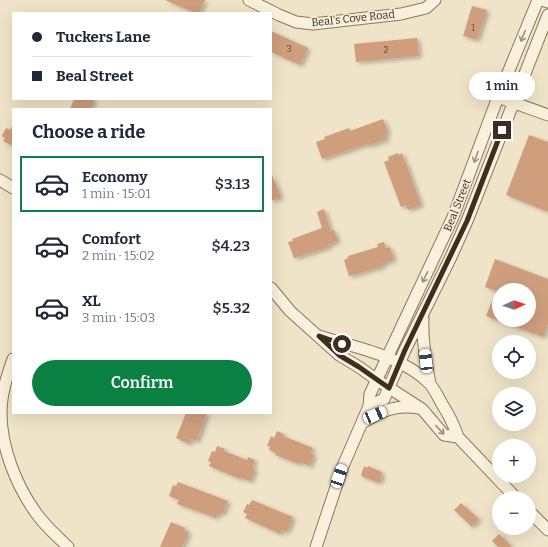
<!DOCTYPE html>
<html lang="en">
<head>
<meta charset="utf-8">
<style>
	:root { --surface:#fff; --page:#f6f6f7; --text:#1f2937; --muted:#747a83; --line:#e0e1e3; --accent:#0b8043 }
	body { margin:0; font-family:Bitter,serif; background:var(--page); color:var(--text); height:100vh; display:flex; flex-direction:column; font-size:15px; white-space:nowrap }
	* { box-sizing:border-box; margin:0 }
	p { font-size:13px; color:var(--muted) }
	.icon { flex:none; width:22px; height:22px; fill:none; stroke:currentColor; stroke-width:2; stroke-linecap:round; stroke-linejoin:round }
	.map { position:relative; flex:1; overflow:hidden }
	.side { position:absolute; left:12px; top:108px; width:260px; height:306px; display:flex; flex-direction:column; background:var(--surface); border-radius:0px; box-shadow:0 4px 16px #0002 }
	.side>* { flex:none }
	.guide { position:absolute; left:12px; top:12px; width:260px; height:88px; border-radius:0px; box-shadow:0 4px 16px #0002; display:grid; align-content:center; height:88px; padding:0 20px; background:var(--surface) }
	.needle { width:26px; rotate:86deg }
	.controls { position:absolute; left:492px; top:283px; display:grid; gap:8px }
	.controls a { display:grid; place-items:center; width:44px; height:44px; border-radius:50%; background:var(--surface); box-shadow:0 4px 16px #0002; font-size:20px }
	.end { position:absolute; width:18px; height:18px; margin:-9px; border:5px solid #3d2e20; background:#fff; box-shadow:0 0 0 2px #fff }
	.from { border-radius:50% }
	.bubble { position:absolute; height:28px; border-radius:14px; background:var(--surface); box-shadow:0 4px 16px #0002; font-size:13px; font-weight:600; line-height:28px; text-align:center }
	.car { position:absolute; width:12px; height:24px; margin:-12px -6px; border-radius:5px; box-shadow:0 0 3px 1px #0007; background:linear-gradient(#fff 24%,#345 0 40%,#fff 0 76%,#345 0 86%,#fff 0) }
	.guide b { display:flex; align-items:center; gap:14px; height:38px; font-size:15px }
	.guide b+b { border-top:1px solid var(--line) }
	.guide i { width:10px; height:10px; background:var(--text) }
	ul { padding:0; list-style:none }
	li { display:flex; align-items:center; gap:12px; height:56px; margin:0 8px 6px; padding:0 12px; border:2px solid transparent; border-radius:0px }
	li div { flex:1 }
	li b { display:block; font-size:15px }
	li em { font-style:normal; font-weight:600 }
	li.active { border-color:var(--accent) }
	li>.icon { width:36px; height:36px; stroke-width:1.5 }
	h2 { padding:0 20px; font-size:18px; line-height:48px }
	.primary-button { display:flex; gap:8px; margin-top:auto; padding:8px 20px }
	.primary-button a { flex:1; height:46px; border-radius:24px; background:var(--accent); color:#fff; font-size:16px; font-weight:600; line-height:46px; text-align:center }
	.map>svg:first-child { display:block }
	.building { fill:#cf9f7d; fill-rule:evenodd; filter:url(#shadow) }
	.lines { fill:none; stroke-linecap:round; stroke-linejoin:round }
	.minor-casing { stroke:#8d765c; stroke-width:13 }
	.minor { stroke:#faf1dc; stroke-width:11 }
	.oneway { stroke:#9c907e }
	.route { stroke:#3d2e20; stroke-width:5 }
	.labels { text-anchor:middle; stroke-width:3.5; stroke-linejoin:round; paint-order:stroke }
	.number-label { font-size:9px; fill:#624a37 }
	.street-label { font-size:11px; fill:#3d2e20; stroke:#f7eed8 }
</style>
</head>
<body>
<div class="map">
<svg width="548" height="547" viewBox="0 0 548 547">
	<defs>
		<filter id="shadow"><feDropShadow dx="3" dy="2" stdDeviation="2" flood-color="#0004"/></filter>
	</defs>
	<rect width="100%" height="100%" fill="#f0e4c8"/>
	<path class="building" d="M165,0H205L199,13H195Z
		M472,6L487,10L477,40L463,36Z
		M271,31L308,48L300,65L271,52Z
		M417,38L419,56L356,62L354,44Z
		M74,99H95L90,109H70Z
		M383,119L388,133L385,134L387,139L368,146L367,144L322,159L316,142L325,139L324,137L349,128L350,131Z
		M13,124V146L3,141L5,138L2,136L6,128L10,130Z
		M529,135L548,142V212L506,195Z
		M398,153L399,155L402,153L405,163H406L421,205L408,210L406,205L401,207L384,162L389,160L388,157Z
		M271,173L281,197L271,201Z
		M324,209L331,231L334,230L338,241L328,245L329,247L294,258L288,242L293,241L292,239L322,228L317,212Z
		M384,242L386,248L390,247L394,260L383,263L384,266L349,276L344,260L348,258V256L378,247L377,244Z
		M495,259L548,279V324L543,337L486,316L496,291L485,287ZM499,290H529V320H499Z
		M186,413H207L197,441L191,439L189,444L176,438Z
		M277,431L284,434L283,436L313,448L310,453L314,454L310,466L299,462V464L275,455L276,453L269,450L270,447L267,446L271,436L274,438Z
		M217,446L225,449L224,451L247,460L248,457L255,460L252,468L255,469L251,481L240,478V479L209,466L211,462L208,461L212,451L215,452Z
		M364,466L367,468L368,466L382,472L381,475L382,476L379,483L361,476Z
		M178,482L228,501L223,514L218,513L216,518L177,504L179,500L169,496L173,485L176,486Z
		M252,500L293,517L287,532L282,530L280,534L245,518L247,514L243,512L247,504L249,505Z
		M461,503L479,519L472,527L454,510Z
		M171,522L185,528L184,530L189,532L182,547H160Z
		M499,534L512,547H498L492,541Z"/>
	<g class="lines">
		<g class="minor-casing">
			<path id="minor" d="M249,0L279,15L296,22L313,24L401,14L426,8L435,0
				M542,0L548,2
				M498,97L548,115
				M0,180L13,188
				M271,288L290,311L339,355L359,367L377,380L422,409L444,435L458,437
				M423,319C422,341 426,362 430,384
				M319,336C355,348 401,355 429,383C434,388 438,397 442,404C449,415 454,425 458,437L516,498
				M13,359C7,376 1,394 1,413C1,447 16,485 36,513C45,526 57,536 68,547
				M369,406L384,399L405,350L451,257L467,221L548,15
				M362,423C382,411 395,404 419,408
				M529,511L548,530
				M316,547L343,466L369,406L370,394L453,217L498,97L538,0"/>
		</g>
		<use href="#minor" class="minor"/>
	</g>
	<defs><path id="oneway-shaft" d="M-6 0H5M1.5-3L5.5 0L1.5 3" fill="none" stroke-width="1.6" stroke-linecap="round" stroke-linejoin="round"/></defs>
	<g class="oneway">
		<use href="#oneway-shaft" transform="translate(523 36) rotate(112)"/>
		<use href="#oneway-shaft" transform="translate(476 157) rotate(110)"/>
		<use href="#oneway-shaft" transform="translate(425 277) rotate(116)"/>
		<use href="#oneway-shaft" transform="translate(440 430) rotate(47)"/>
	</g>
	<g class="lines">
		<path class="route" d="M342,344L319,336L339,355L359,367L389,388L405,350L467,221L502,130"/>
	</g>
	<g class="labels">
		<g class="number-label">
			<text x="473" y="31">1</text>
			<text x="289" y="52">3</text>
			<text x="386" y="53">2</text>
		</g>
		<g class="street-label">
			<text transform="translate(353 18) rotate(-6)" y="4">Beal's Cove Road</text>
			<text transform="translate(457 205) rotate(-68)" y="4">Beal Street</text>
		</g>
	</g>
</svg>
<div class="controls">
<a><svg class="needle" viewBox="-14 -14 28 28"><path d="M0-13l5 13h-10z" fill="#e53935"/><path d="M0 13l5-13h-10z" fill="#747a83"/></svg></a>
<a><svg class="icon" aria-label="locate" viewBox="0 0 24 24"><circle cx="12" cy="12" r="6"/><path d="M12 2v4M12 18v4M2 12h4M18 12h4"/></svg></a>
<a><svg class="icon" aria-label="layers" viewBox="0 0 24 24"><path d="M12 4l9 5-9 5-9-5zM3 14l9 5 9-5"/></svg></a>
<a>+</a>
<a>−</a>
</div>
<i class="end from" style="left:342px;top:344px"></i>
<i class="end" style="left:502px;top:130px"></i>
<div class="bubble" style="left:469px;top:72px;width:66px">1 min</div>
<i class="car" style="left:426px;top:361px;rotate:354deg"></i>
<i class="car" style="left:375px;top:415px;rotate:67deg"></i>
<i class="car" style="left:339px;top:476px;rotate:19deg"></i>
<div class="guide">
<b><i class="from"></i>Tuckers Lane</b>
<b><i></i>Beal Street</b>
</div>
<section class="side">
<h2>Choose a ride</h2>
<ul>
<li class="active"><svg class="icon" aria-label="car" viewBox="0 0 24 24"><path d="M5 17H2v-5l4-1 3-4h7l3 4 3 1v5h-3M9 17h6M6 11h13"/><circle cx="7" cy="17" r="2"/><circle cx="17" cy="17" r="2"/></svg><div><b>Economy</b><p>1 min · 15:01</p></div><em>$3.13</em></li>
<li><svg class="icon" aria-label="car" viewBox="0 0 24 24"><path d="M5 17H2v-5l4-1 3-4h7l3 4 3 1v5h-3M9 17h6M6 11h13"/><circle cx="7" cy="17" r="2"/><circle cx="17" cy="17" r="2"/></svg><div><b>Comfort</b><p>2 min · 15:02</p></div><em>$4.23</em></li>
<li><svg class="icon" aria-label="car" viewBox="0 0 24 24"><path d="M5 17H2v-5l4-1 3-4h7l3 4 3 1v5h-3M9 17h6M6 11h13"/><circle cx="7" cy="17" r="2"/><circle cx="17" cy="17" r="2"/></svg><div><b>XL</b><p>3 min · 15:03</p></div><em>$5.32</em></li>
</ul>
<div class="primary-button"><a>Confirm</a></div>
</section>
</div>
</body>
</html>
